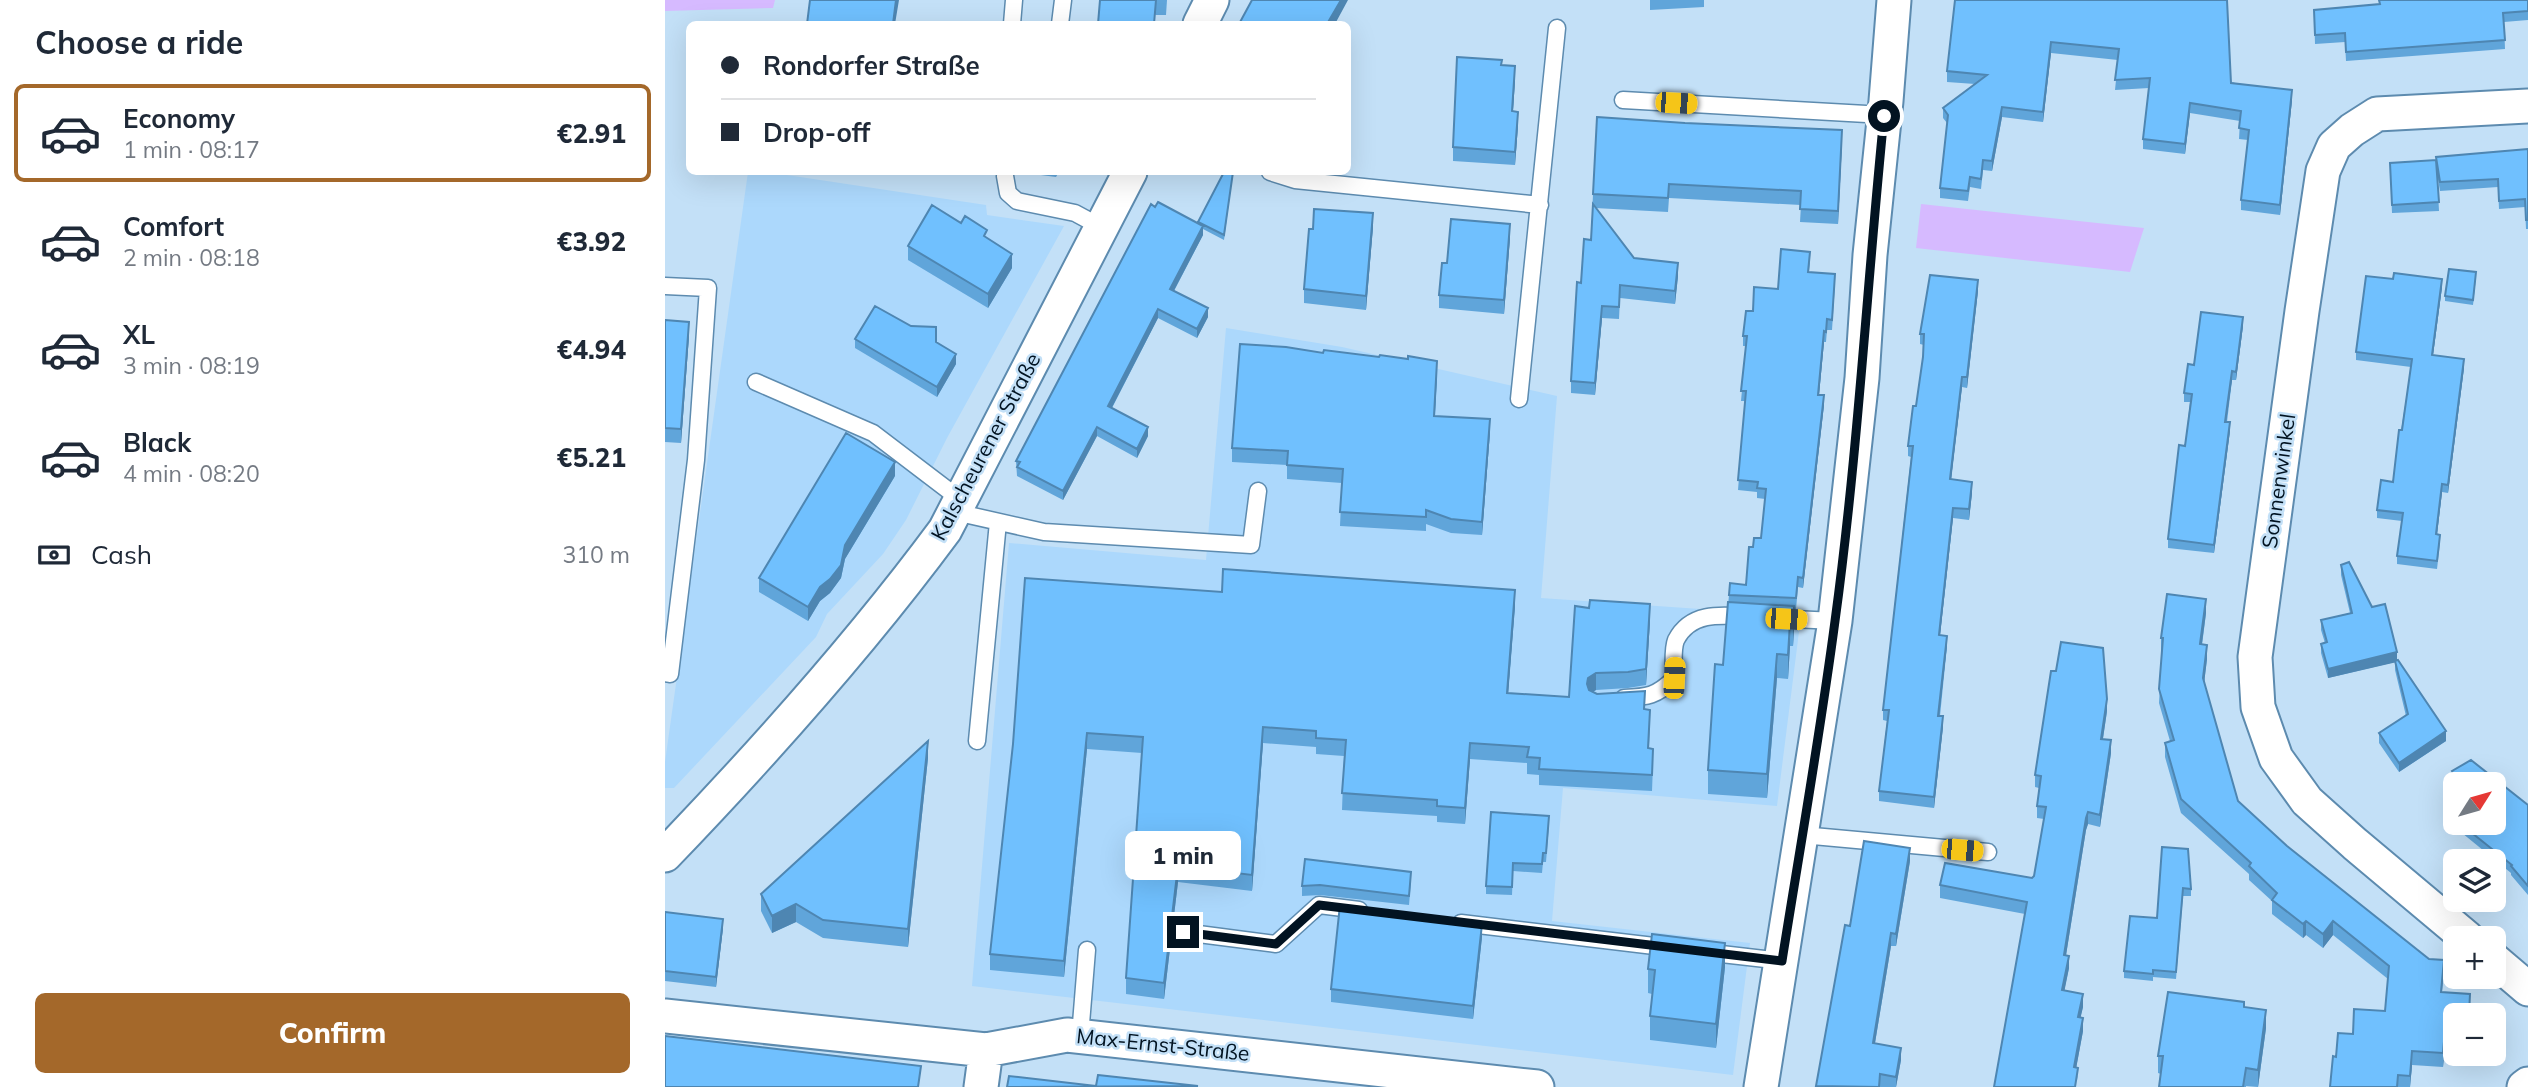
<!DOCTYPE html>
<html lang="en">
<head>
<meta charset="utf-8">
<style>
	:root { --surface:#fff; --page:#f6f6f7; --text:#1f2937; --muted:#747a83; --line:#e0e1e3; --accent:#a4682a }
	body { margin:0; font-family:Mulish,sans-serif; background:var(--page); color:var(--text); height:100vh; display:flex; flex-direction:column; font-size:26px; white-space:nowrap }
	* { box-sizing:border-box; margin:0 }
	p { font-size:23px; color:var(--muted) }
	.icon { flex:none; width:38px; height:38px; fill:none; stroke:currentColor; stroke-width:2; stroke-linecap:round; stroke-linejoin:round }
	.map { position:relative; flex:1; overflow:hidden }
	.details { display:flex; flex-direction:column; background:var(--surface); width:665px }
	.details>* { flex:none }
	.banner { position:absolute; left:21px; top:21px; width:665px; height:154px; border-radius:10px; box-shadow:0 7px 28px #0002; display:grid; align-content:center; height:154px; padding:0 35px; background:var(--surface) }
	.needle { width:46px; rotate:53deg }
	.buttons { position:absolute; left:1778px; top:772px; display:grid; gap:14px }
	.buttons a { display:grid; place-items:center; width:63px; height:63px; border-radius:10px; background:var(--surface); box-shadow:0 7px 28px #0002; font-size:35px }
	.end { position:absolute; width:32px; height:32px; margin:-16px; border:9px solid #021321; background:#fff; box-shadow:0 0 0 4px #fff }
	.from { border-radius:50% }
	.bubble { position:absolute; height:49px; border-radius:10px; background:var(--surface); box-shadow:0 7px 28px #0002; font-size:23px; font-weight:800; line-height:49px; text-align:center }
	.car { position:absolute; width:21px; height:42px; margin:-21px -10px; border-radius:9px; box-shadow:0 0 5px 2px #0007; background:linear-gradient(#f5c518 24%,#345 0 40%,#f5c518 0 76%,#345 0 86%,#f5c518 0) }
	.banner b { display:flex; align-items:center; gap:24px; height:66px; font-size:26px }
	.banner b+b { border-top:2px solid var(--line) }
	.banner i { width:18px; height:18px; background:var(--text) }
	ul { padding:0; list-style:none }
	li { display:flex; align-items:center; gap:21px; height:98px; margin:0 14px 10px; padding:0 21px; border:4px solid transparent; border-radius:10px }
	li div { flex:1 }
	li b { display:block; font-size:26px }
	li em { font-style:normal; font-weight:800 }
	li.current { border-color:var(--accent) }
	li>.icon { width:63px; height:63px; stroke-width:1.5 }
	h2 { padding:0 35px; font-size:32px; line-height:84px }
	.pay { display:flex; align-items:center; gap:18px; height:77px; padding:0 35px; font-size:26px }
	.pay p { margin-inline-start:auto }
	.button { display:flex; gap:14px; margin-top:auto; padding:14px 35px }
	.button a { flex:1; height:80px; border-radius:10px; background:var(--accent); color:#fff; font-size:28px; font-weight:800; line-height:80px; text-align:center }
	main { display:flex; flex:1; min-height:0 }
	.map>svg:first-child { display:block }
	.built { fill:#acd8fc }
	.green { fill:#d6baff }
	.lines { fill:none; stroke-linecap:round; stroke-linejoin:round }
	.service-casing { stroke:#5d8baf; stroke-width:19 }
	.minor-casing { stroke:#5d8baf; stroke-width:37 }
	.service { stroke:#fff; stroke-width:16 }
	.minor { stroke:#fff; stroke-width:33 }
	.wall { fill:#60a5da }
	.shaded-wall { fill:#4e86b2 }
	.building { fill:#70c0fe; stroke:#4e86b2; stroke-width:2 }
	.route { stroke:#021321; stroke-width:9 }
	.labels { text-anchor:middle; stroke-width:5; stroke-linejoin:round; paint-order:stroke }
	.street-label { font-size:21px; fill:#021321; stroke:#c3e0f7 }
</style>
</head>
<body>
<main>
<section class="details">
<h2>Choose a ride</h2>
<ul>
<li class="current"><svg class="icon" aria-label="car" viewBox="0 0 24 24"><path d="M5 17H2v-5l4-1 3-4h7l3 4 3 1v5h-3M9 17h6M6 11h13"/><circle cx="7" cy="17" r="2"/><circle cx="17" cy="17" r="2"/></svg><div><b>Economy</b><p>1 min · 08:17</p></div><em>€2.91</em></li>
<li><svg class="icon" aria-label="car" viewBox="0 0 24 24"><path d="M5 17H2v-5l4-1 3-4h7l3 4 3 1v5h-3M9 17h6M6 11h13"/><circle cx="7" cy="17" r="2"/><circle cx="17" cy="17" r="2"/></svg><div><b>Comfort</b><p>2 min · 08:18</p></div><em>€3.92</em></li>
<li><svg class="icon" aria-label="car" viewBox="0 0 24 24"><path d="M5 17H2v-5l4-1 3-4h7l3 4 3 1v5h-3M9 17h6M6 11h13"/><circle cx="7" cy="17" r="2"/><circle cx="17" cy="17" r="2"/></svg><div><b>XL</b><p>3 min · 08:19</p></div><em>€4.94</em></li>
<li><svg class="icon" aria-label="car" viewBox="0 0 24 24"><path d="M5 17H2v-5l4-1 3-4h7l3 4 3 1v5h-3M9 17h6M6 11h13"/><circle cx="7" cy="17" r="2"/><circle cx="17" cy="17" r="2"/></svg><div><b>Black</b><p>4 min · 08:20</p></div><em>€5.21</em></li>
</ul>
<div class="pay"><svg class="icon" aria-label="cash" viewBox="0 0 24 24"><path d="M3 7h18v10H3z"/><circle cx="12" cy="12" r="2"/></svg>Cash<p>310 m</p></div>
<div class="button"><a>Confirm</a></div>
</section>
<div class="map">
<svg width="1863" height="1087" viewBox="0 0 1863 1087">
	<rect width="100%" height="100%" fill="#c3e0f7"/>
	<path class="built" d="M83,172H102L321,205L322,215L399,226L282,438L241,520L218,554L162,614L151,637L9,788H0V762Z
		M561,328L677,347L892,396L876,598L1136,616L1112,806L898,788L887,921L1085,943L1068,1075L307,986L344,543L541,560Z"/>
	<path class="green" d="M0,0H110L108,8L0,11Z
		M1256,204L1479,228L1465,272L1251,248Z"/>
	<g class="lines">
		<g class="service-casing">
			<path id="service" d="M347,24L349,0
				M395,24L398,0
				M958,100L1219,115
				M605,172L630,180L875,205
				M340,176L343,193L352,201L410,213L436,227
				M0,286L43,288L31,460L5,674L0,673
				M91,382L208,433L296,500
				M854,399L892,28
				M290,512L379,532L586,545L593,491
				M1110,618L1170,621
				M959,698C983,697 991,696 1009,679C1009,668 1007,650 1011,640C1026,611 1057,615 1084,617
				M312,741L333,522
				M1137,835L1323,852
				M796,923L1006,948
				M518,932L611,944L654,905L694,910
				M1039,952L1117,961
				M415,1036L422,950"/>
		</g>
		<g class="minor-casing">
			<path id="minor" d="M535,24L547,0
				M0,855C99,752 195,645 280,530L465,172
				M1802,938L1690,844L1642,801L1611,758L1593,707L1590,657L1637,311L1658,171L1669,146L1687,130L1712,114L1863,106
				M1829,960L1863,989
				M0,1016L321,1050L402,1035L872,1087
				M316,1087L321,1050
				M1096,1087L1170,621L1197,378L1205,255L1221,101L1229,0
				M1859,1087L1863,1084"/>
		</g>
		<use href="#service" class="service"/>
		<use href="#minor" class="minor"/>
	</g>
	<path class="wall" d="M435,0H502L501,15H491Z
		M985,0H1039V7L985,10Z
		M1290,0L1627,100L1615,215L1576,210V200L1583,140L1574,139L1575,121L1525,113L1520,154L1478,149V139L1484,88L1450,90L1453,60L1386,53L1378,122L1337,117L1327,171L1318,170L1316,189L1305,187L1303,201L1275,198V188L1282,123L1278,118V108L1310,84L1282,82V71Z
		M1714,0H1863V20L1839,22L1840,49L1681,61L1680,42L1650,44L1649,10L1714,4Z
		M837,65L850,80L848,111L853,125L850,165L788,161V147Z
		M1177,143L1173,224L1135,222L1136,205L1004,198L1003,212L930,208L969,258L1013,276L1010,304L955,298L954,319L937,318L930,395L906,393V381L916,283L926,240L928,194Z
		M1863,149V229H1861L1860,207L1834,209L1833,187L1775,191L1772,173L1774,211L1727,213L1725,163L1771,160Z
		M353,172H394L391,177Z
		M559,172H568L559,240L538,229V235L509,291L543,317L532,338L493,318L447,408L483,436L472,458L432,436L398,500L352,476L351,461L490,207L533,223Z
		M708,227L701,310L639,303V289Z
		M845,238L839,314L774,308V295L782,263Z
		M322,239L347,268L323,308L243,260V246Z
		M1145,262L1144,272L1170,284L1167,330H1162L1161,342H1159L1154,395L1159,405L1138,588L1133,587L1131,609H1129V630L1128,646H1125L1123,679L1112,678L1102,798L1043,794V770L1058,665L1065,583L1081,585L1088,547L1096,538L1100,499L1092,498V492L1073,490L1080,401H1076L1081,346H1078V336L1113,289Z
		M1811,277L1808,305L1780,301V296Z
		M1777,287L1768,355L1799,368L1783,493L1777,492L1772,535L1775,543L1772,569L1732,564V556L1737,521L1712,518V510L1728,482L1746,367L1691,360V352Z
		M1313,291L1302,388L1297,387L1286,479L1307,493L1304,520L1288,518L1275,635L1282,646L1275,716L1278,727L1269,808L1214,801V791L1222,721L1218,720V710L1246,457L1243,456V446L1251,406L1258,357L1259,345L1255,344V334Z
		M0,320L24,336L16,443L0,442Z
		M1578,326L1571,380H1567L1562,422L1565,431L1549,553L1503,548V539L1520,446L1525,402H1519V393L1529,365Z
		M190,339L271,342L291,364L272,397L190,348Z
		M772,375L770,416L825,432L817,535L786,533L761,524V531L675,526L677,483L622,479V465L567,462V448Z
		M230,476L180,559L176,578L165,593L155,601L143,621L94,592V578Z
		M1676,565L1781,741L1734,772L1714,743V733L1741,716L1730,670V662L1663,678L1656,653V644L1660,643L1656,630V620L1685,613L1676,575Z
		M557,592L850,606L843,693L904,697L985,620L981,685L963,688L931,690L927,692L980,709L985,726L984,748L988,765L987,791L874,785V775L862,774V763L805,759L800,824L772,822V816L677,810L679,756L651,754V747L598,743L587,891L513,882L499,999L461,994V978L477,753L422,749L399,977L325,970V954L348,744Z
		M1541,613L1537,645L1542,659L1539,683L1573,801L1622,846L1779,974L1777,992L1805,1008V1015H1790V1045L1780,1044L1778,1067L1747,1065L1745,1087H1665L1671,1057L1688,1034L1720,1011L1723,979L1668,935L1658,948L1641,935L1638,938L1607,914V901L1584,880V874L1516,813L1500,757V743L1505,741L1494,703L1497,652H1496V638Z
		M1442,711L1438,739L1446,753L1435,827L1423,824L1421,830L1401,955L1404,968L1399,991L1418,1007L1415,1018L1418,1031L1411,1068L1413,1080L1360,914L1275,898V885L1367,878L1369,876L1379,819L1372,818V806L1374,788L1370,787V775Z
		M263,758L243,947L158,938L131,922L107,933L96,911V894Z
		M1806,760L1863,805V895L1846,875V873L1797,833V825L1799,822H1829V784L1790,785L1787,780V771Z
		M884,825L881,862H878L877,873L848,871L847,895L821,894V886Z
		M1497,847L1526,889V896H1518L1511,979L1488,977V981L1459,978V971L1492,918Z
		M1245,861L1231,946H1226L1210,1043L1236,1060L1231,1087H1151L1180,925L1185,926Z
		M746,881L744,905L655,895L637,896V886Z
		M0,912L58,928L51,987L0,981Z
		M817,937L808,1019L666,1002V989Z
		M1060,967L1051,1048L985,1040V1016L987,994L983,993V969Z
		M1579,1007L1601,1028L1593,1087L1581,1086V1087H1494L1496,1074L1493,1073V1056Z"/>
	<path class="shaded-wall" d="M231,0H234L230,24H228Z
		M676,0H683L670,24H662Z
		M1386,42V53L1378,122V112Z
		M850,66V80L847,125V111Z
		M1627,90V100L1615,215V205Z
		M1525,103V113L1520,154V144Z
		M1337,107V117L1327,171V161Z
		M853,112V125L850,165V152Z
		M1177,130V143L1173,224V211Z
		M708,213V227L701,310V296Z
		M845,224V238L839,314V300Z
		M538,226V235L505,298V289Z
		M347,254V268L323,308V294Z
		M1013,263V276L1010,304V291Z
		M1777,279V287L1767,363V355Z
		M1313,280V291L1302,388V377Z
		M937,306V318L930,395V383Z
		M543,308V317L532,338V329Z
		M493,309V318L443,415V406Z
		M1578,317V326L1571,380V372Z
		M24,322V336L16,443V429Z
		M1159,331V342L1153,405V395Z
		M291,354V364L272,397V387Z
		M1799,359V368L1783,493V485Z
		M772,361V375L769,429V416Z
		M1567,371V380L1560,430V422Z
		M1297,377V387L1285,490V479Z
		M1159,395V405L1138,588V578Z
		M825,419V432L817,535V522Z
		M1565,422V431L1549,553V545Z
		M432,427V436L398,500V491Z
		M483,427V436L472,458V449Z
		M230,462V476L180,559L176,578L165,593L155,601L143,621V607Z
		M1307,482V493L1304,520V509Z
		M1777,484V492L1771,543V534Z
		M1288,508V518L1274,645V635Z
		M850,590V606L842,709V693Z
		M1541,599V613L1535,658V644Z
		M985,604V620L981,685V669Z
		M1129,606V630L1128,646V622Z
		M1125,622V646L1123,679V655Z
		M1282,636V646L1273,726V716Z
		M1542,645V659L1538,692V678Z
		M1732,652V662L1663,678V669Z
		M1112,654V678L1102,798V774Z
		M931,673V690L923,695L922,684L923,678Z
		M1442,699V711L1436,751V739Z
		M1278,716V727L1269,808V797Z
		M598,727V743L587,891V875Z
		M1781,731V741L1734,772V763Z
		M422,733V749L399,977V961Z
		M1446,740V753L1435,827V815Z
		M263,741V758L243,947V929Z
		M805,743V759L800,824V808Z
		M1423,812V824L1421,830L1399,968V955L1421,818Z
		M1245,848V861L1231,946V934Z
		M513,866V882L499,999V983Z
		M131,904V922L107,933V916Z
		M58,919V928L51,987V977Z
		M1641,921V935L1638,938V924Z
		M1668,921V935L1658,948V934Z
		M817,924V937L808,1019V1006Z
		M1226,933V946L1208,1055V1043Z
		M1060,943V967L1051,1048V1024Z
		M1404,956V968L1397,1003V990Z
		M1418,994V1007L1413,1029V1017Z
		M1601,1010V1028L1593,1087V1070Z
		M1418,1018V1031L1409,1080V1067Z
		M1780,1030V1044L1778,1067V1053Z
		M1236,1048V1060L1231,1087V1077Z
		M1747,1051V1065L1745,1087V1076Z"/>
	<path class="building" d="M145,0H231L228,24H142Z
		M435,0H491L489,24H433Z
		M587,0H676L662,24H574Z
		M1290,0H1562L1566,83L1627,90L1615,205L1576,200L1584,130L1574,128L1576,111L1525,103L1520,144L1478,139L1485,78L1450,80L1454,49L1386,42L1378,112L1337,107L1327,161L1318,160L1316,179L1305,177L1303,191L1275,188L1283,115L1278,108L1322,75L1282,71Z
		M1714,0H1863V11L1838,13L1840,40L1681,52L1680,33L1650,35L1649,10L1715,4Z
		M792,57L837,60L836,65L850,66L847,111L853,112L850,152L788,147Z
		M932,117L1020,123L1177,130L1173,211L1135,209L1136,191L1004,184L1003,198L928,194Z
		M1863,149V220H1861L1860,199L1834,201L1833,179L1775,182L1771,157Z
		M1771,160L1774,202L1727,205L1725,163Z
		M559,172H568L559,235L533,222Z
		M493,202L538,226L505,289L543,308L532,329L493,309L443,406L483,427L472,449L432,427L398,491L352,467L355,462L351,461L486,204L490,207Z
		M928,204L969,258L1013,263L1010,291L955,285L954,307L937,306L930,383L906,381L912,282L916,283L919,239L926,240Z
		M267,205L296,223L300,216L322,230L319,236L347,254L323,294L243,246Z
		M649,209L708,213L701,296L639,289L644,229H648Z
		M786,219L845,224L839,300L774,295L777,263H782Z
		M1116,249L1145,252L1143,272L1170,274L1167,320L1162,319L1161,332L1159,331L1153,395H1159L1138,578L1133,577L1131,598L1064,595L1065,583L1081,585L1084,547H1088L1089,538H1096L1101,489L1092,488L1093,482L1073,480L1081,391H1076L1082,336H1078L1081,311H1088L1089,287L1113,289Z
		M1784,269L1811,272L1808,300L1780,296Z
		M1729,273L1777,279L1767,355L1799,359L1783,485L1777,484L1771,534L1775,535L1772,561L1732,556L1738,513L1712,510L1716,480L1728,482L1734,430H1737L1747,359L1691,352L1701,276L1728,279Z
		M1265,275L1313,280L1302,377H1297L1285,479L1307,482L1304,509L1288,508L1274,635L1282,636L1273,716H1278L1269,797L1214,791L1224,710H1218L1248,446H1243L1248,406H1251L1258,357L1259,334H1255Z
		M210,306L246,326L271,327V342L291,354L272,387L190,339Z
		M1536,312L1578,317L1571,372L1567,371L1560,422H1565L1549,545L1503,539L1514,445L1520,446L1527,394L1519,393L1523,364L1529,365Z
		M0,320L24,322L16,429L0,428Z
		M575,344L621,347L658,353L659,350L714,357L715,355L743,359V356L772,361L769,416L825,419L817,522L786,519L761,510V517L675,512L678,469L622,465L623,451L567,448Z
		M181,433L230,462L180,545L176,565L165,579L155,587L143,607L94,578Z
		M1684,562L1707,607L1720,604L1732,652L1663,669L1656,644L1662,642L1656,620L1687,613L1676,565Z
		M558,569L850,590L842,693L904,697L910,606L924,608L925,600L985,604L981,669L963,672L931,673L923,678L922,684L924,690L932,694L980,691L979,709L985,710L983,748L988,749L987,775L874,769L875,758L862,757L864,747L805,743L800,808L772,806V800L677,793L681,740L651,738V731L598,727L587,875L513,866L499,983L461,978L478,737L422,733L399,961L325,954L348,744L360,578L557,592Z
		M1502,594L1541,599L1535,644L1542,645L1538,678L1573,801L1622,846L1764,959L1779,960L1776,992L1805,994L1804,1015H1790V1031L1780,1030L1778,1053L1747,1051L1745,1076L1733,1075L1732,1087H1665L1668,1056L1671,1057L1673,1033L1688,1034L1689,1009L1720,1011L1724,966L1668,921L1658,934L1641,921L1638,924L1607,900L1612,893L1584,866L1586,863L1516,799L1500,743L1509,740L1494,689L1498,638H1496Z
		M1063,602L1129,606L1128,622H1125L1123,655L1112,654L1102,774L1043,770L1050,664L1058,665Z
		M1396,642L1438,648L1442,699L1436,739L1446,740L1435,815L1423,812L1421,818L1399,955L1404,956L1397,990L1418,994L1413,1017L1418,1018L1409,1067L1413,1068L1410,1087H1329L1362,902L1275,885L1280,863L1367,878L1369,876L1381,807L1372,806L1376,776L1370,775L1386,671H1391Z
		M1733,660L1781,731L1734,763L1714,733L1743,714L1730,661Z
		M263,741L243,929L158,920L131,904L107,916L96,894Z
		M1806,760L1863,805V886L1846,866L1847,865L1797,825L1799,822H1829V784H1796L1787,771Z
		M826,812L884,816L881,853H878L877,864L848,863L847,887L821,886Z
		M1199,841L1245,848L1231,934L1226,933L1208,1043L1236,1048L1231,1077L1215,1074L1214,1087L1151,1086L1180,925L1185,926Z
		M1497,847L1523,849L1526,889L1518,888L1511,972L1488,970V974L1459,971L1465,916L1492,918Z
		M640,859L746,872L744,896L655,885L637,886Z
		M675,905L817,924L808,1006L666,989Z
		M0,912L58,919L51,977L0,971Z
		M987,934L1060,943L1051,1024L985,1016L990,970L983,969Z
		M1503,992L1579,1002V1007L1601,1010L1593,1070L1581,1068L1578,1087H1494L1498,1056H1493Z
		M0,1036L256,1066L253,1087H0Z
		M433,1075L533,1086L342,1087L344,1076L431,1086Z"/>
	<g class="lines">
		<path class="route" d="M518,932L611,944L654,905L1117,961C1135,848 1155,735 1170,621C1193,453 1202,284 1219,116"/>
	</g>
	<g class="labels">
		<g class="street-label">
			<text transform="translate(321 447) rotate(-62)" y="7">Kalscheurener Straße</text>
			<text transform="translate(1614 481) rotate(-82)" y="7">Sonnenwinkel</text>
			<text transform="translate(498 1045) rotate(6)" y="7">Max-Ernst-Straße</text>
		</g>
	</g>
</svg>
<div class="buttons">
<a><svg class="needle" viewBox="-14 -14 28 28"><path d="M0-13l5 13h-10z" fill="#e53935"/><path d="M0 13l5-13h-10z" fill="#747a83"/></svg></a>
<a><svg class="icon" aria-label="layers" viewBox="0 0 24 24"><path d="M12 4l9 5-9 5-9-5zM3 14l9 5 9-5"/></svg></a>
<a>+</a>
<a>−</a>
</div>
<i class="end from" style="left:1219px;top:116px"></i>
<i class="end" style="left:518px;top:932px"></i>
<div class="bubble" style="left:460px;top:831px;width:116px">1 min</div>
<i class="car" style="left:1011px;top:103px;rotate:93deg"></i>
<i class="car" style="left:1121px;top:619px;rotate:93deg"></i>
<i class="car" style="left:1009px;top:678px;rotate:3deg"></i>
<i class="car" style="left:1297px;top:850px;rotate:95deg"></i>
<div class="banner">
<b><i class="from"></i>Rondorfer Straße</b>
<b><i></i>Drop-off</b>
</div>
</div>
</main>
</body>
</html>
